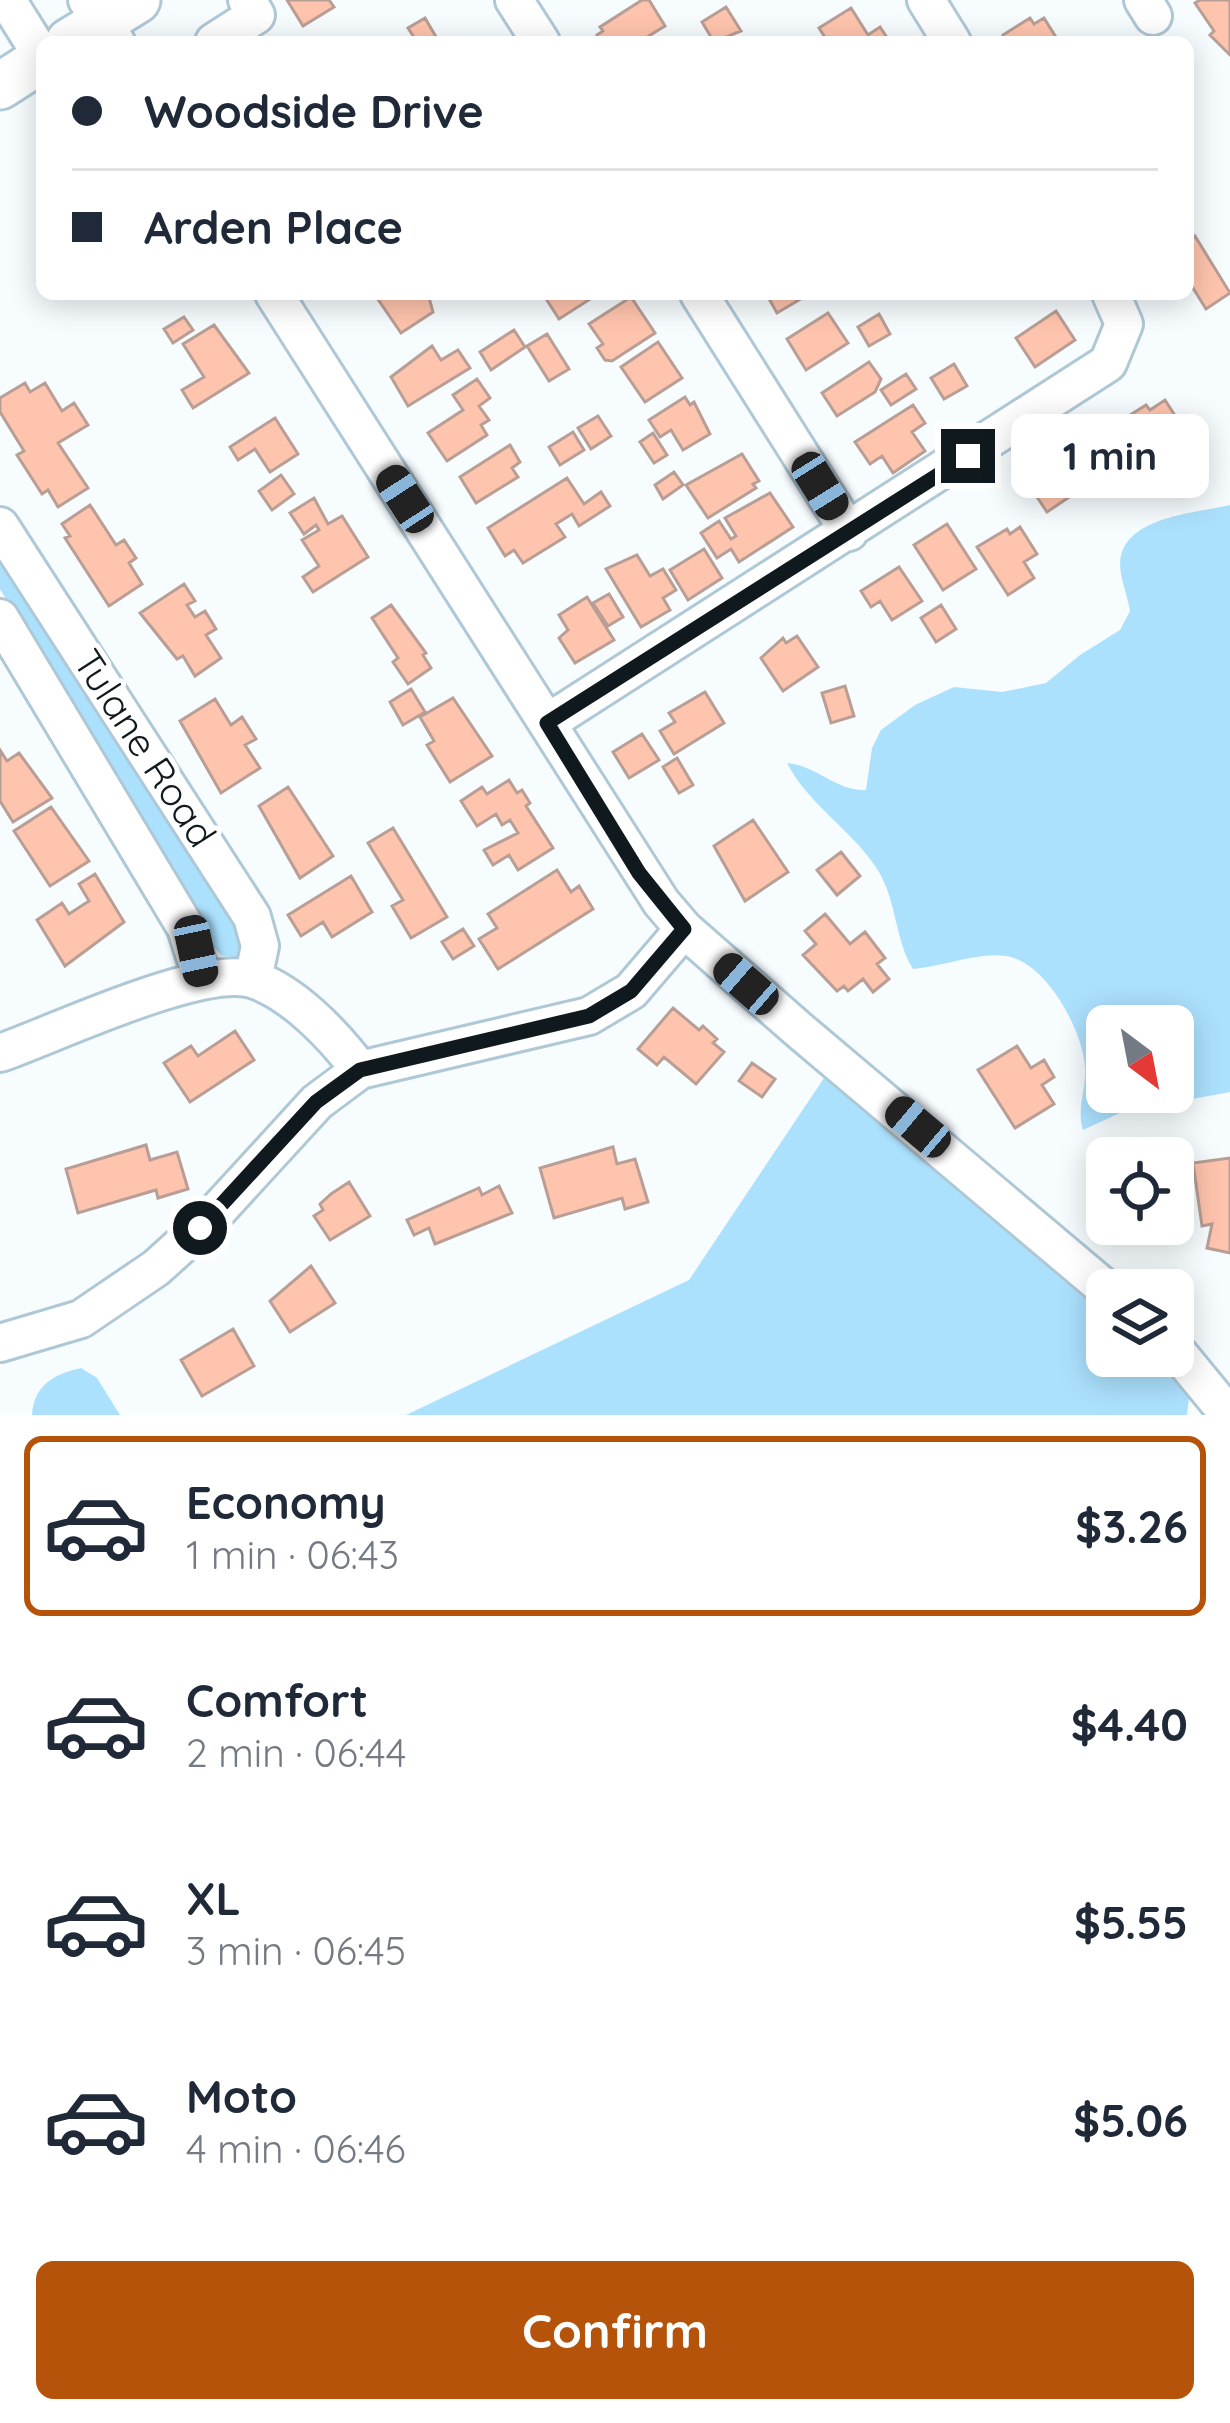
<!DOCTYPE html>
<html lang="en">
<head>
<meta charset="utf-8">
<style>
	:root { --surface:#fff; --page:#f6f6f7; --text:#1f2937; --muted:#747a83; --line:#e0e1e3; --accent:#b45309 }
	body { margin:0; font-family:Quicksand,sans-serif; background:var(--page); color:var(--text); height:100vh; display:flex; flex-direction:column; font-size:45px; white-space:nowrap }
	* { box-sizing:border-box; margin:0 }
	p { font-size:39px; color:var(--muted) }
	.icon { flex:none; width:66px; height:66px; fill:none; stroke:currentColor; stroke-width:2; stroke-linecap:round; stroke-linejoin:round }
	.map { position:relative; height:1415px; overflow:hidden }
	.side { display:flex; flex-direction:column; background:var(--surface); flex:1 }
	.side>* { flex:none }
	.banner { position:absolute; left:36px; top:36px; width:1158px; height:264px; border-radius:18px; box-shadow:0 6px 30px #0003; display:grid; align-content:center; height:264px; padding:0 36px; background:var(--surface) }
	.needle { width:78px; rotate:148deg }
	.buttons { position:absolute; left:1086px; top:1005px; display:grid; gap:24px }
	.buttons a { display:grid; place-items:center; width:108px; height:108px; border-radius:18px; background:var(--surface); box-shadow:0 6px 30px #0003; font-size:60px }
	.end { position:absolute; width:54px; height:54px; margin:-27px; border:15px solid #10191e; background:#fff; box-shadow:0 0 0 6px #fff }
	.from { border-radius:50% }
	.bubble { position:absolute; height:84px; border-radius:18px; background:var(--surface); box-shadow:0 6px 30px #0003; font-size:39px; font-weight:700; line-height:84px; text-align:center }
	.car { position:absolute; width:36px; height:72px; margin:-36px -18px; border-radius:15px; box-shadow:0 0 9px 3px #0007; background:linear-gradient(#222 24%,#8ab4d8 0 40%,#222 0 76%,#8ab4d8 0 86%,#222 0) }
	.banner b { display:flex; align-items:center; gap:42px; height:114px; font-size:45px }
	.banner b+b { border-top:3px solid var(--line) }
	.banner i { width:30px; height:30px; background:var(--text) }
	ul { padding:21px 0 0; list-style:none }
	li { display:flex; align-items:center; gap:36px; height:180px; margin:0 24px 18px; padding:0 12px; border:6px solid transparent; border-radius:18px }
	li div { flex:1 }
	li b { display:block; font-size:45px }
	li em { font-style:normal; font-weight:700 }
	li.on { border-color:var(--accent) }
	li>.icon { width:108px; height:108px; stroke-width:1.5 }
	.primary-button { display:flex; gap:24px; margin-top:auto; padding:24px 36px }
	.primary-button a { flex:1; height:138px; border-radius:18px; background:var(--accent); color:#fff; font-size:48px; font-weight:700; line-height:138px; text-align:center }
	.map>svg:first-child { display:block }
	.green { fill:#ace1fe; fill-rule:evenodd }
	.building { fill:#ffc4ad; stroke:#b89e95; stroke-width:3 }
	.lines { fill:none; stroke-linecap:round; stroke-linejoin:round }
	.minor-casing { stroke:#afc8d6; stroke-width:42 }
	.major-casing { stroke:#afc8d6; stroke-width:51 }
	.minor { stroke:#fff; stroke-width:36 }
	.major { stroke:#fff; stroke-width:45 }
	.route { stroke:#10191e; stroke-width:15 }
	.labels { text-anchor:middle; stroke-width:10; stroke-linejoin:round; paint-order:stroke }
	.street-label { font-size:39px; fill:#10191e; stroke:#fff }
</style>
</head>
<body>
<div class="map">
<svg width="1230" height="1415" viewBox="0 0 1230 1415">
	<rect width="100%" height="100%" fill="#f7fcff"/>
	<path class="green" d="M1230,505V1092L1122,1112L1083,1130C1076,1106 1087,1090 1085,1066C1082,1029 1046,962 1006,956C977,952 942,967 913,969C895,940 897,903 879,872C854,831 810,807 787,763C818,766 835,791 866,790L872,748L881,730L915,705L954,687L1002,692L1046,683L1080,655L1120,630L1130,611C1128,598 1123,586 1121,574C1111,517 1193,514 1230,505ZM1173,1026V1092H1107V1026Z
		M0,536L243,913L246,950L235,957L222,956L211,944L0,589Z
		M830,1069L1107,1316V1356H1151L1190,1390L1187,1415H406L689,1280Z
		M81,1368L97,1378L120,1415H32C34,1385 54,1374 81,1368Z"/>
	<path class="building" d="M287,0H329L334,7L303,26Z
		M642,0H649L665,26L639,42H601L597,35L603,31L600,27Z
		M1200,0H1230V55L1210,35L1214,31L1195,3Z
		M726,7L741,31L714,42L702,22Z
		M851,8L868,35L880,27L890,42H828L819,28Z
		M425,18L439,42H417L408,28Z
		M1030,18L1034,24L1044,18L1059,42H1007L1003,35Z
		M1195,236L1230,293L1206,309L1193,288L1188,291V241Z
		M383,294H428L433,312L401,333L377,298Z
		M543,294H598L559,319Z
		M809,294L777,313L768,297L772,294Z
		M631,297L655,333L612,361L605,360L597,348L603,344L589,324Z
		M1056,311L1075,340L1035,367L1016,338Z
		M828,313L848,343L806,370L787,339Z
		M879,314L890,334L869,346L858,327Z
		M184,317L193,330L173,343L164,329Z
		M214,325L249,373L193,408L182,390L204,377L183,344Z
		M514,330L525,347L491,370L480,352Z
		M547,334L569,369L549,381L527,346Z
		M658,342L682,378L645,402L621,367Z
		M432,346L441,360L458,350L470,368L408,406L391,377Z
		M869,362L881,379L875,392L837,416L822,393Z
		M954,364L967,386L944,399L931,378Z
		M906,374L916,389L891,405L881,390Z
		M477,379L490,398L479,406L489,420L481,425L487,435L447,461L428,433L463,410L453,395Z
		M25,383L30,392L45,383L62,411L74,403L88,425L58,443L88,488L58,507L48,490L42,494L17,455L24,451L0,412V398Z
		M685,397L690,405L694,402L710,434L683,450L671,430L660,437L649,420Z
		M1165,400L1183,428L1156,445L1164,458L1137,475L1108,429L1146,405L1150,410Z
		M913,405L925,423L912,432L925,451L893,473L882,456L870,464L855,442Z
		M598,416L611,436L591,449L578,428Z
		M275,418L298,454L270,472L255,449L238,460L230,447Z
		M573,432L584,450L560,465L549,447Z
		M653,433L667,455L654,463L640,442Z
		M510,445L520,462L512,468L518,477L476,503L460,477Z
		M742,454L759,481L753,484L756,488L708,518L686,485Z
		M1069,455L1087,485L1047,512L1027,482Z
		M674,472L683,485L663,499L655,485Z
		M281,475L294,494L272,510L259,491Z
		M567,478L584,504L601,492L610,506L579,526L572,514L556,524L565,537L523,563L514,550L505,556L488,528Z
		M770,493L793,527L739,562L731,549L717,558L701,533L719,521L731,539L736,536L725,518Z
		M314,498L328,524L342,516L368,557L313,592L303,577L319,566L302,540L319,530L316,525L304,534L290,513Z
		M90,505L116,545L124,540L136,558L129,563L142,584L109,606L65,538L70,536L62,524Z
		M947,524L976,569L943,590L914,545Z
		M1020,527L1037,554L1024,562L1034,578L1008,595L977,547L1007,529L1010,534Z
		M704,549L722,578L688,600L670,570Z
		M637,555L650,576L663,569L676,590L663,598L670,610L641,627L606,569Z
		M899,567L922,601L892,620L880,601L871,607L861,591Z
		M184,584L195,601L187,605L195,617L205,611L216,629L206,635L221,658L195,676L183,656L177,659L140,613Z
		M609,594L623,617L608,626L593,603Z
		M587,597L614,640L575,663L559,638L568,630L559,615Z
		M391,605L426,653L423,655L431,668L408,684L393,662L398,658L372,618Z
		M941,605L956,629L936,642L921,618Z
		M797,636L818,667L783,691L761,658L783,638L786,643Z
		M845,686L854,716L831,723L822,693Z
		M411,689L425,712L403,725L390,702Z
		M705,692L724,723L674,754L660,731L675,722L669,713Z
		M453,698L492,756L450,782L427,745L434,741L420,717Z
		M215,699L231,725L242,717L256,739L245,745L260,768L221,793L180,721Z
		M642,734L659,760L629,778L613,752Z
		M0,750L7,761L19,753L52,798L13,822L0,801Z
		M677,758L693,785L679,793L663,767Z
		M509,780L517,793L522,790L530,803L526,806L553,848L518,870L509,855L493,865L484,850L518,833L510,820L502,825L496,814L477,826L461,801L482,787L487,794Z
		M288,787L333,856L300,878L259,806Z
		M51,807L89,861L50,886L14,831Z
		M753,820L788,872L745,901L714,846Z
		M393,828L447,917L411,938L392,906L403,900L368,843Z
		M841,852L860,876L837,895L817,870Z
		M557,870L571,892L579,886L593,909L498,969L479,939L497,928L488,914Z
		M95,874L124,922L65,966L37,920L62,903L69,914L89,901L79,884Z
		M351,876L372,912L332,937L323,922L301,936L288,915Z
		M825,914L850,944L865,932L885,958L877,964L889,979L873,992L863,979L848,991L844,986L837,991L803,955L816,944L805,931Z
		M463,929L474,946L453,959L442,942Z
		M673,1008L699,1030L703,1026L717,1039L713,1043L724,1052L696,1084L664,1057L657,1065L638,1049Z
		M235,1031L254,1060L190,1102L164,1063L191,1046L198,1056Z
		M1017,1046L1031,1068L1044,1060L1054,1077L1042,1085L1054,1104L1015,1128L978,1070Z
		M752,1063L775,1079L762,1097L739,1081Z
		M146,1145L150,1160L177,1152L188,1189L158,1198L156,1190L78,1213L66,1169Z
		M613,1147L617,1164L635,1159L648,1202L625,1209L622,1198L554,1218L540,1168Z
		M1230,1158V1253L1207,1248L1212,1224L1202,1226L1193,1163Z
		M349,1182L370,1216L330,1240L314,1216L323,1210L320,1204L331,1194Z
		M499,1186L512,1213L435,1244L429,1228L414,1235L407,1220L479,1188L482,1195Z
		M311,1266L335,1303L290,1332L270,1301Z
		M233,1329L254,1366L202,1396L181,1360Z"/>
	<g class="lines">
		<g class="minor-casing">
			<path id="minor" d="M7,0L42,56
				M87,0L116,42
				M514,0L541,42
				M926,0L952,42
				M1143,0L1153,16
				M214,42L256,15L247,0
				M274,294L661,902L684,929L799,1030L1107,1290
				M699,294L849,532
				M0,526L252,917L260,946L253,979
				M0,618L186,928L202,979
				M547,723L1108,363L1124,324L1111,294
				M0,1053C55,1034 204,962 255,980C295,994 335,1037 360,1070
				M0,1343L81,1319L156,1268L208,1221L317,1102L360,1070L589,1016L631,991L684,929
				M1173,1347L1229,1415"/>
		</g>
		<g class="major-casing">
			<path id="major" d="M69,42L137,0
				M0,86L42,59"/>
		</g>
		<use href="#minor" class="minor"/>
		<use href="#major" class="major"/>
	</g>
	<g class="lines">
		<path class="route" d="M200,1228L316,1102L360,1070L589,1016L631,991L684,929L639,873L547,723L968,456"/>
	</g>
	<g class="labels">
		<g class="street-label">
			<text transform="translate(145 748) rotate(57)" y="14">Tulane Road</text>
		</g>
	</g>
</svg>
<div class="buttons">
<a><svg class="needle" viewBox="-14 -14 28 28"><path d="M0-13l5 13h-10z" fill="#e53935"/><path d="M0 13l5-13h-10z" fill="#747a83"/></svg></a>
<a><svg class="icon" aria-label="locate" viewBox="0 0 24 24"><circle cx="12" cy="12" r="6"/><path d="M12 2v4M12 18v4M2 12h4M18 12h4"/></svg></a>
<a><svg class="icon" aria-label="layers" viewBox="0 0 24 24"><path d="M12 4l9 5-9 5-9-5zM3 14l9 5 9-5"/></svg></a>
</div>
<i class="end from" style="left:200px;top:1228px"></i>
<i class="end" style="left:968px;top:456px"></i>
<div class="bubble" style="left:1011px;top:414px;width:198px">1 min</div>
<i class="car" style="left:820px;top:486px;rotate:148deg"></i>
<i class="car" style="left:405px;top:499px;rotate:327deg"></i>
<i class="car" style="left:196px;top:951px;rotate:168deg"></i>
<i class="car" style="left:746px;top:984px;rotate:311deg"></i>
<i class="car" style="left:918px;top:1127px;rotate:310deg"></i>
<div class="banner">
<b><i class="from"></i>Woodside Drive</b>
<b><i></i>Arden Place</b>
</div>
</div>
<section class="side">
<ul>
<li class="on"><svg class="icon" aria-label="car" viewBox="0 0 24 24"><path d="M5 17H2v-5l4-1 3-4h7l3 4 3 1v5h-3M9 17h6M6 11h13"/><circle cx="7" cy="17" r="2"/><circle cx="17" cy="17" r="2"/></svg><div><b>Economy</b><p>1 min · 06:43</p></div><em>$3.26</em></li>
<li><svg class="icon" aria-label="car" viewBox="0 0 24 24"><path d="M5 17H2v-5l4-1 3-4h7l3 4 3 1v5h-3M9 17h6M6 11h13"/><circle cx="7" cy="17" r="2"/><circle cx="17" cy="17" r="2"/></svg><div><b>Comfort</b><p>2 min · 06:44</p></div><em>$4.40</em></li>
<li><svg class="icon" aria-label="car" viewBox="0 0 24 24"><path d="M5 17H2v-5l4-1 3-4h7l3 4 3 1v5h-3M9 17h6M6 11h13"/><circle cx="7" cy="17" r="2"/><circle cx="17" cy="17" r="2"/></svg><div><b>XL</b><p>3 min · 06:45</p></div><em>$5.55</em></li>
<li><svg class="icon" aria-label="car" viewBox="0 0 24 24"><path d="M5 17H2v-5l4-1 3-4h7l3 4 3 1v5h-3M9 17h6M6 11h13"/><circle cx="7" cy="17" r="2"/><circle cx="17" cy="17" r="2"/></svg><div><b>Moto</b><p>4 min · 06:46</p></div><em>$5.06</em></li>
</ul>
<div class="primary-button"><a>Confirm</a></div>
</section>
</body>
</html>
